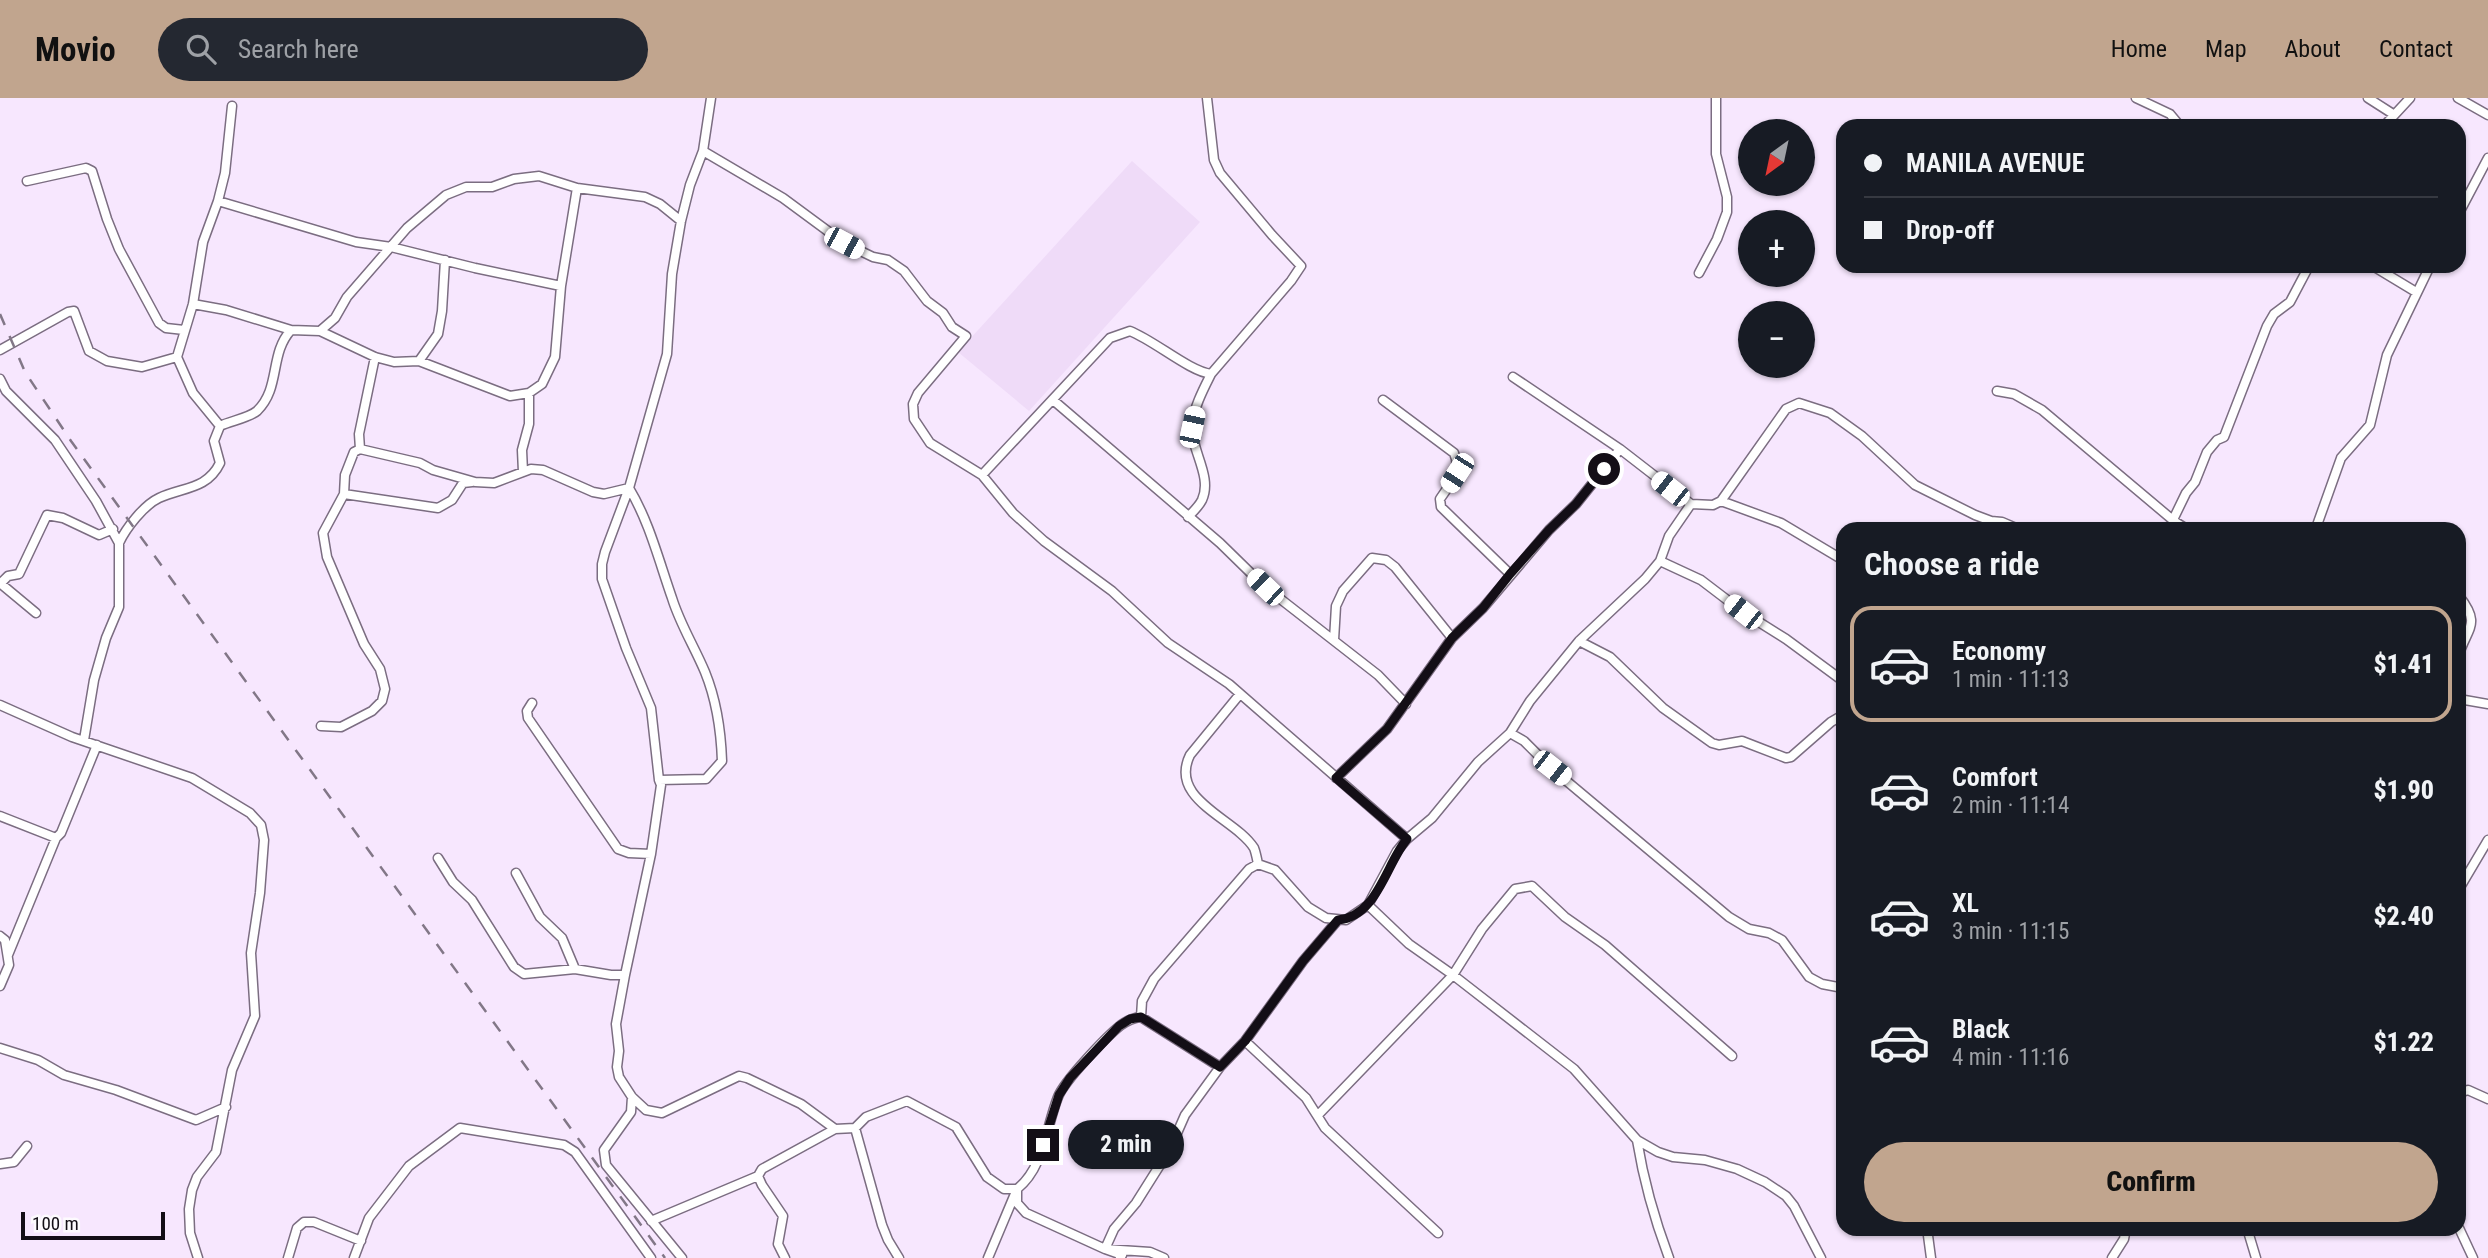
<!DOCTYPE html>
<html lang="en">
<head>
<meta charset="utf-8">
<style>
	:root { --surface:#171b24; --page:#242831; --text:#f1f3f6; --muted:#9ea1a6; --line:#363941; --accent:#c1a58e }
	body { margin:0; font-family:"Roboto Condensed",sans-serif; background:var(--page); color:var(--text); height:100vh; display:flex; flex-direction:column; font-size:26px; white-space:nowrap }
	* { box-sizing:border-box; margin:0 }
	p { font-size:23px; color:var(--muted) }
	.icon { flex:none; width:38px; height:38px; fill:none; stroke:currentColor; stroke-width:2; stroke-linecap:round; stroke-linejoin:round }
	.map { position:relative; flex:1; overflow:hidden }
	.drawer { position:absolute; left:1836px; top:424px; width:630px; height:714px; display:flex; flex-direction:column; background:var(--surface); border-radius:21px; box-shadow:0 2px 5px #0004 }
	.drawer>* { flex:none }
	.banner { position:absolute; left:1836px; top:21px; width:630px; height:154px; border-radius:21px; box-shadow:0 2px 5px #0004; display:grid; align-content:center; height:154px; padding:0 28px; background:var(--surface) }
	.needle { width:46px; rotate:213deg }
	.controls { position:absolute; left:1738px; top:21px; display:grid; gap:14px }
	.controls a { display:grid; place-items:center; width:77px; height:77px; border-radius:50%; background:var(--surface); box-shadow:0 2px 5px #0004; font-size:35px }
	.scale { position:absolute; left:21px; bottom:18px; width:144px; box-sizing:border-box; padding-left:7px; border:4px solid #130e16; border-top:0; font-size:19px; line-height:24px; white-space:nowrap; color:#130e16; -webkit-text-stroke:5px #fdfafe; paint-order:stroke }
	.end { position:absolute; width:32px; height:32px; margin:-16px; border:9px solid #130e16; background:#fff; box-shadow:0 0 0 4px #fff }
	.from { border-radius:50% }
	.bubble { position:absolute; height:49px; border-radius:24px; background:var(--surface); box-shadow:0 2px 5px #0004; font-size:23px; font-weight:800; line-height:49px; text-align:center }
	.car { position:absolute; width:21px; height:42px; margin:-21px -10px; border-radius:9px; box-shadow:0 0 5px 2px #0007; background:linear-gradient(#fff 24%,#345 0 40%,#fff 0 76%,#345 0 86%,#fff 0) }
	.banner b { display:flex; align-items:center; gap:24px; height:66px; font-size:26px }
	.banner b+b { border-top:2px solid var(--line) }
	.banner i { width:18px; height:18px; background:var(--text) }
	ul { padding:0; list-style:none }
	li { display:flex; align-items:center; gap:21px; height:116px; margin:0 14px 10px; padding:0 14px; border:4px solid transparent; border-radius:21px }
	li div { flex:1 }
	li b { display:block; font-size:26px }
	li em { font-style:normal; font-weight:800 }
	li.on { border-color:var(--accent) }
	li>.icon { width:63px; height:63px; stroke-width:1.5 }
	h2 { padding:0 28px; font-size:32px; line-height:84px }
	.cta { display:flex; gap:14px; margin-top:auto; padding:14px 28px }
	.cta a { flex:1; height:80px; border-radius:42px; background:var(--accent); color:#111; font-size:28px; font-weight:800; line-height:80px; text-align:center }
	header { display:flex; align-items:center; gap:42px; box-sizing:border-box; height:98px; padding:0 35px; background:var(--accent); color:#111 }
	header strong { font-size:33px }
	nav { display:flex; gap:38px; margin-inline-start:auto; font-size:24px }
	.search { width:490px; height:63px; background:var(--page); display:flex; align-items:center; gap:18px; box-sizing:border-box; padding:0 24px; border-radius:38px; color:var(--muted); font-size:26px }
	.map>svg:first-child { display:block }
	.built { fill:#efdbf8 }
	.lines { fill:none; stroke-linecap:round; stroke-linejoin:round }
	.street-casing { stroke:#7b6d81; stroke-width:11 }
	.street { stroke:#fff; stroke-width:8 }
	.rail { stroke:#827787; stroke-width:2.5; stroke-dasharray:12 12; stroke-linecap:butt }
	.route { stroke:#130e16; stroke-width:9 }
</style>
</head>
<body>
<header>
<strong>Movio</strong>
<div class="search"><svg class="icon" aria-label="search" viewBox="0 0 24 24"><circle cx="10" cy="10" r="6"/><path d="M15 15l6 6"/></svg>Search here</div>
<nav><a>Home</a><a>Map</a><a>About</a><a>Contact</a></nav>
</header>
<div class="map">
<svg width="2488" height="1160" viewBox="0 0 2488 1160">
	<rect width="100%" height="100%" fill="#f7e7fe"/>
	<path class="built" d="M1132,63L1200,124L1029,313L958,254Z"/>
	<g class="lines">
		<g class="street-casing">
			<path id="street" d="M2136,0L2170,16L2180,28
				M2368,0L2393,16
				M2458,0L2488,17
				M2384,28L2410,0
				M703,53L783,100L844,145L873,159L888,162L904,173L927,203L943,215L952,229L966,238L918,295L913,306L914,321L930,345L982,377L1013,415L1044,443L1112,493L1168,545L1229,586L1407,741
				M27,83L86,70L92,73L107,121L119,151L159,225L166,230L184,232
				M218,103L225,75L232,8
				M2459,115L2488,60
				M2373,168L2416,194
				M1699,175L1717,141L1727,114V99L1716,56V0
				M193,206L226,212L291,232
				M320,233L335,220L347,199L407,130L446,97L466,89H492L514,81L539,78L577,90L645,99L660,106L681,123
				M0,252L68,214L74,213L89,253L107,263L142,269L177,259L193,206L203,144L218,103L356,144L391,149L475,170L561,188
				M177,259L193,295L220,328
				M419,263L438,236L442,213L445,162
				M1513,279L1620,351L1691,406L1713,407L1721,403L1786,311L1799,305L1830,315L1862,338L1915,387L1975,417L1991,423L2002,424L2016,430
				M0,281L6,293L55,342L96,403L119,445V509L106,540L94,582L84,642
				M1997,293L2014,296L2042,312L2174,423L2185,430
				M1053,302L1220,445L1265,489L1378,577L1406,606
				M1383,302L1454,355C1462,373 1450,386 1440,401L1441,409L1510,476
				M360,351L420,365L433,372L475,384L494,385L531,371L543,372L593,394L604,396L629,390
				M523,374L522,352L529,326V295
				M982,377L1110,240L1130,233C1155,243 1189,273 1211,276L1291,183L1301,168L1272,137L1220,75L1214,62L1207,0
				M629,390L605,454L602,466V481L626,550L651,610L659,682
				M344,396L438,410L452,402L463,385L472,384
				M1721,403L1781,425L1843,462
				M1188,419C1193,414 1199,408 1202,402C1213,378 1190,351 1192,327C1194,309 1203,292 1211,276
				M2169,430L2186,395L2195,384L2207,354L2217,342L2224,339L2267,228L2274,216L2290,204L2309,168
				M2316,430L2341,360L2370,327L2387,257L2430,168
				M119,445C126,430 144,407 159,400C182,389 207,392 220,365L214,343L220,328C230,323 249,320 257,313C281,290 269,256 291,232L320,233L375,259L394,264L419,263L510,298L529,295L542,286L555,259L561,188L577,90
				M1660,463L1701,482L1743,514L1786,541L1843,583
				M0,485L36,515
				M1,485L8,478L19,476L47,417L63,420L99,437L113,431
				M2459,498C2481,526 2468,529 2459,556
				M1334,542L1336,508L1343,493L1372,460L1386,462L1395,469L1452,540
				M1579,543L1610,559L1663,610L1712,645L1719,647L1742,643L1786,660L1791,659L1831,624L1843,617
				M1240,596L1190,657C1168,702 1235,720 1254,750C1256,755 1257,761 1258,766
				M2459,601L2488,606
				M532,605L527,613L528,620L618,751L629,755L651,756
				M0,607L72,639L192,680L250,715L261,727L264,742L260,795L251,855L255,918L232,972L216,1054L197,1079L192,1092L189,1111L190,1135L198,1160
				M321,628L341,629L372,613L382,603L385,591L380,571L364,546L327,459L323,435L344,396L345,377L354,354L360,351L359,336L375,259
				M1510,635L1524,643L1551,670L1729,819L1749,831L1769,835L1782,842L1809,879L1822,886L1843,890
				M1336,680L1387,631L1452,540L1483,510L1549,432L1576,406L1620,351
				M0,718L56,740L61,735L97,647
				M438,760L453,784L472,802L514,869L524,876L575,871L611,877H625L651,756L661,687L659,682L706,681L722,663C721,634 716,601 705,574C694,548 680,526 672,500C659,463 649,423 629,390L667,256L672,176L681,123L690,87L703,53L711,0
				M516,775L540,819L562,840L575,871
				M2459,791L2488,742
				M1368,807L1409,846L1453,877L1574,971L1637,1042L1658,1054L1673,1059L1705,1062L1737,1071L1765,1084L1786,1098L1794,1108L1821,1160
				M0,838L5,842L9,867L0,888
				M8,857L56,740
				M625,877L616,926L619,953L617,969L619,979L632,999L646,1012L662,1015L739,978L747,980L801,1006L835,1031
				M1141,919L1142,903L1154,881L1249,771L1258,766L1275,772L1308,809L1326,820L1346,822L1368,807L1397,753L1407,741L1432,720L1478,664L1510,635L1530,603L1579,543L1645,481L1660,463L1669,438L1691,406
				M1245,943L1306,1000L1325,1030L1438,1135
				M0,950L38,962L64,977L116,992L196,1022L226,1009
				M2459,995L2468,992L2488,1001
				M632,999L631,1014L604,1052L606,1067L682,1160
				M1318,1017L1453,877L1482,831L1515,791L1532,788L1565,819L1605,847L1732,958
				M855,1030L882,1127L888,1142L899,1160
				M1637,1042C1644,1085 1654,1120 1669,1160
				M0,1066L14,1064L27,1048
				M651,1123L758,1078
				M1927,1130L1931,1160
				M2247,1130L2256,1160
				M2459,1130L2473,1160
				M288,1160L297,1130L304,1124H314L361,1143
				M354,1160L369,1120L409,1068L460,1030L564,1047L575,1054L651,1160
				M785,1160L778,1146L783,1118L762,1087L758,1078L762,1071L835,1031L855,1030L866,1019L907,1003L956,1029L987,1079L1004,1091H1017C1044,1070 1046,1029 1058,999C1064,983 1107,938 1121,927C1128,922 1133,920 1141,919L1220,969
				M988,1160L1017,1091V1105L1026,1115L1105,1151L1150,1154L1164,1160
				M1120,1160L1122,1157L1105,1151L1114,1131L1136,1105L1170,1051L1185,1017L1220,969L1245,943L1303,863L1338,822
				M2112,1160L2124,1141L2126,1130"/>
		</g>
		<use href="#street" class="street"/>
		<path class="rail" d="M0,216L25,274L71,343L665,1160"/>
	</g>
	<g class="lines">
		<path class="route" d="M1043,1047L1059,997L1070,980L1119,928L1130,921L1141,919L1220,969L1245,943L1303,863L1338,822C1377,819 1386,766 1407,741L1336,680L1387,631L1452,540L1483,510L1510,476L1549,432L1576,406L1604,371"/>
	</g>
</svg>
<div class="controls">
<a><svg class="needle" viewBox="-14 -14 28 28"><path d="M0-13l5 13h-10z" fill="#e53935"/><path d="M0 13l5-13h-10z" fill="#9ea1a6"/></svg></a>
<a>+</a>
<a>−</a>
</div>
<div class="scale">100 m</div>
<i class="end from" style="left:1604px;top:371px"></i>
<i class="end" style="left:1043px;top:1047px"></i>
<div class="bubble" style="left:1068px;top:1022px;width:116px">2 min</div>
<i class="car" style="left:844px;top:145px;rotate:118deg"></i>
<i class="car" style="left:1192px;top:329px;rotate:12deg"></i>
<i class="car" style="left:1457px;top:375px;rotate:213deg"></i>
<i class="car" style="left:1670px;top:391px;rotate:308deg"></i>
<i class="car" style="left:1265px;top:489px;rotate:314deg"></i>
<i class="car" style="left:1743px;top:514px;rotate:308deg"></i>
<i class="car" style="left:1552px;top:670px;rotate:128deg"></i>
<div class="banner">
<b><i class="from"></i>MANILA AVENUE</b>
<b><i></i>Drop-off</b>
</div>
<section class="drawer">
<h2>Choose a ride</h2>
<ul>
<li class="on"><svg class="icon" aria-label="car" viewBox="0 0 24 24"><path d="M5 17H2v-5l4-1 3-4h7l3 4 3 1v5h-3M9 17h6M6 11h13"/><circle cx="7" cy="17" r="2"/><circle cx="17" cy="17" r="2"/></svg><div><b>Economy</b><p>1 min · 11:13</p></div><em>$1.41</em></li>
<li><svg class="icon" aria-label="car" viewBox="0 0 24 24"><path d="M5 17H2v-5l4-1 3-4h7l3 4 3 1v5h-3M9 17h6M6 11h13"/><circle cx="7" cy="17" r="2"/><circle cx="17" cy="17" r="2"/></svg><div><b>Comfort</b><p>2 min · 11:14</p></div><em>$1.90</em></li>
<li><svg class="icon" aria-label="car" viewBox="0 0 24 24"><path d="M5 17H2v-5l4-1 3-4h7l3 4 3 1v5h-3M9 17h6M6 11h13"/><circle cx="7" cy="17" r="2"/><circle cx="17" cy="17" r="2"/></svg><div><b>XL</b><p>3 min · 11:15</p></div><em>$2.40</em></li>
<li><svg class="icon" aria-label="car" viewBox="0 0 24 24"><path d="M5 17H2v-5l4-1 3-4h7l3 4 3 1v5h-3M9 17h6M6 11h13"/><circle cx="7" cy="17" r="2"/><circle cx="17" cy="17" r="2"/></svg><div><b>Black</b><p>4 min · 11:16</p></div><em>$1.22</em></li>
</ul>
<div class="cta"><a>Confirm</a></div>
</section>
</div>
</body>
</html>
